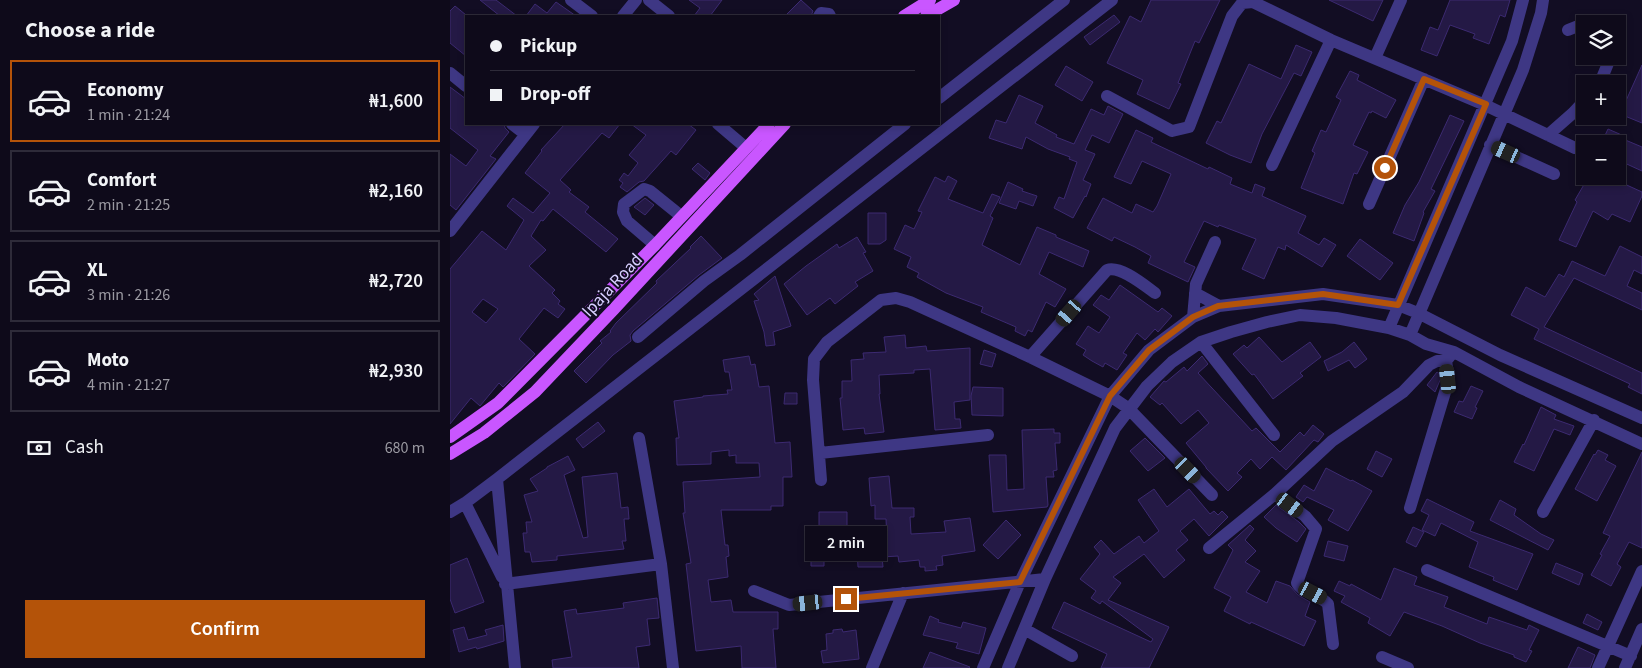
<!DOCTYPE html>
<html lang="en">
<head>
<meta charset="utf-8">
<style>
	:root { --surface:#0e0a1a; --page:#1c1827; --text:#f1f3f6; --muted:#9b9aa2; --line:#2e2b39; --accent:#b45309 }
	body { margin:0; font-family:"Source Sans 3",sans-serif; background:var(--page); color:var(--text); height:100vh; display:flex; flex-direction:column; font-size:19px; white-space:nowrap }
	* { box-sizing:border-box; margin:0 }
	p { font-size:16px; color:var(--muted) }
	.icon { flex:none; width:28px; height:28px; fill:none; stroke:currentColor; stroke-width:2; stroke-linecap:round; stroke-linejoin:round }
	.map { position:relative; flex:1; overflow:hidden }
	.details { display:flex; flex-direction:column; background:var(--surface); width:450px }
	.details>* { flex:none }
	.top-card { position:absolute; left:15px; top:15px; width:475px; height:110px; border-radius:0px; box-shadow:0 2px 8px #0003,0 0 0 1px var(--line); display:grid; align-content:center; height:110px; padding:0 25px; background:var(--surface) }
	.buttons { position:absolute; left:1126px; top:15px; display:grid; gap:10px }
	.buttons a { display:grid; place-items:center; width:50px; height:50px; border-radius:0px; background:var(--surface); box-shadow:0 2px 8px #0003,0 0 0 1px var(--line); font-size:25px }
	.end { position:absolute; width:22px; height:22px; margin:-11px; border:6px solid #b45309; background:#fff; box-shadow:0 0 0 2px #fff }
	.from { border-radius:50% }
	.bubble { position:absolute; height:35px; border-radius:0px; background:var(--surface); box-shadow:0 2px 8px #0003,0 0 0 1px var(--line); font-size:16px; font-weight:600; line-height:35px; text-align:center }
	.car { position:absolute; width:15px; height:30px; margin:-15px -8px; border-radius:6px; box-shadow:0 0 4px 1px #0007; background:linear-gradient(#222 24%,#8ab4d8 0 40%,#222 0 76%,#8ab4d8 0 86%,#222 0) }
	.top-card b { display:flex; align-items:center; gap:18px; height:48px; font-size:19px }
	.top-card b+b { border-top:1px solid var(--line) }
	.top-card i { width:12px; height:12px; background:var(--text) }
	ul { padding:0; list-style:none }
	li { display:flex; align-items:center; gap:15px; height:82px; margin:0 10px 8px; padding:0 15px; border:2px solid var(--line); border-radius:0px }
	li div { flex:1 }
	li b { display:block; font-size:19px }
	li em { font-style:normal; font-weight:600 }
	li.on { border-color:var(--accent) }
	li>.icon { width:45px; height:45px; stroke-width:1.5 }
	h2 { padding:0 25px; font-size:22px; line-height:60px }
	.pay { display:flex; align-items:center; gap:12px; height:55px; padding:0 25px; font-size:19px }
	.pay p { margin-inline-start:auto }
	.button { display:flex; gap:10px; margin-top:auto; padding:10px 25px }
	.button a { flex:1; height:58px; border-radius:0px; background:var(--accent); color:#fff; font-size:20px; font-weight:600; line-height:58px; text-align:center }
	main { display:flex; flex:1; min-height:0 }
	.map>svg:first-child { display:block }
	.building { fill:#241945; stroke:#3c2a71; fill-rule:evenodd }
	.lines { fill:none; stroke-linecap:round; stroke-linejoin:round }
	.minor { stroke:#3e3784; stroke-width:12 }
	.major { stroke:#c956ff; stroke-width:12 }
	.route { stroke:#b45309; stroke-width:6 }
	.labels { text-anchor:middle; stroke-width:4; stroke-linejoin:round; paint-order:stroke }
	.street-label { font-size:18px; fill:#d7cfff; stroke:#120d23 }
</style>
</head>
<body>
<main>
<section class="details">
<h2>Choose a ride</h2>
<ul>
<li class="on"><svg class="icon" aria-label="car" viewBox="0 0 24 24"><path d="M5 17H2v-5l4-1 3-4h7l3 4 3 1v5h-3M9 17h6M6 11h13"/><circle cx="7" cy="17" r="2"/><circle cx="17" cy="17" r="2"/></svg><div><b>Economy</b><p>1 min · 21:24</p></div><em>₦1,600</em></li>
<li><svg class="icon" aria-label="car" viewBox="0 0 24 24"><path d="M5 17H2v-5l4-1 3-4h7l3 4 3 1v5h-3M9 17h6M6 11h13"/><circle cx="7" cy="17" r="2"/><circle cx="17" cy="17" r="2"/></svg><div><b>Comfort</b><p>2 min · 21:25</p></div><em>₦2,160</em></li>
<li><svg class="icon" aria-label="car" viewBox="0 0 24 24"><path d="M5 17H2v-5l4-1 3-4h7l3 4 3 1v5h-3M9 17h6M6 11h13"/><circle cx="7" cy="17" r="2"/><circle cx="17" cy="17" r="2"/></svg><div><b>XL</b><p>3 min · 21:26</p></div><em>₦2,720</em></li>
<li><svg class="icon" aria-label="car" viewBox="0 0 24 24"><path d="M5 17H2v-5l4-1 3-4h7l3 4 3 1v5h-3M9 17h6M6 11h13"/><circle cx="7" cy="17" r="2"/><circle cx="17" cy="17" r="2"/></svg><div><b>Moto</b><p>4 min · 21:27</p></div><em>₦2,930</em></li>
</ul>
<div class="pay"><svg class="icon" aria-label="cash" viewBox="0 0 24 24"><path d="M3 7h18v10H3z"/><circle cx="12" cy="12" r="2"/></svg>Cash<p>680 m</p></div>
<div class="button"><a>Confirm</a></div>
</section>
<div class="map">
<svg width="1192" height="668" viewBox="0 0 1192 668">
	<rect width="100%" height="100%" fill="#120d23"/>
	<path class="building" d="M30,0H46L67,16H50Z
		M239,0H272L260,16H244L250,8Z
		M351,0L363,11L361,16H335Z
		M701,0H770L749,43L745,41L728,83L731,84L719,109L687,94L693,80L657,63L680,16L691,22Z
		M879,0H933L923,21Z
		M1000,0H1060L1055,17L1050,15L1039,44L1023,38L1025,34L1000,25L987,56L971,50L980,27L988,30Z
		M106,2L126,16H76L85,4L97,13Z
		M5,6L16,15V56L0,43V11Z
		M664,15L670,22L640,45L634,37Z
		M846,45L862,52L851,76L844,73L812,134L801,163L780,155L756,143L767,121L771,123L799,64L831,79Z
		M1192,65V123L1170,114Z
		M616,66L643,82L632,101L605,85Z
		M900,71L909,75L907,80L946,100L936,118L922,111L921,113L919,112L903,145L918,152L907,174L904,173L893,204L851,188L865,153L862,151L871,130L876,132L891,100L886,97Z
		M0,87L16,99V124H54L55,128L59,132L40,156L46,159L6,210L0,205V154L16,166L28,150L0,128Z
		M569,95L593,106L585,123L607,135L606,137L624,144L641,109L654,115L658,106L673,114L659,143L642,135L635,150L645,154L633,180L641,184L636,197L635,196L623,218L604,208L609,197L614,199L627,162L619,159L620,157L598,149L576,137L572,149L539,138L546,120L556,123Z
		M1000,115L1014,121L981,189L985,191L973,212L974,213L964,241L943,233L955,205L969,182Z
		M115,124H170L159,138L152,133L110,180L121,190L119,192L139,207L135,212L168,239L156,252L103,209L93,221L91,220L81,236L96,250L79,266L105,290L102,293L110,301L108,304L115,309L108,318L94,308L69,339L85,354L53,387L49,383L30,406L21,398L0,424V269L32,231L56,250L74,220L57,206L63,198L83,213L100,193L75,173L92,151L91,150ZM33,299L48,309L36,323L22,312Z
		M181,124H238L246,130L226,155L221,151L194,181L189,182L177,192L170,187L173,183L169,180L174,173L178,176L188,163L179,155L196,135Z
		M1158,129L1174,136L1173,139L1192,147V171L1168,160V144H1151Z
		M686,130L703,138L701,142L758,169L759,167L782,178L780,184L802,193L805,184L815,188L812,196L856,216L848,233L869,245L874,238L886,245L872,267L836,245L835,250L828,247L814,279L792,269L806,239L769,225L768,227L754,221L734,262L745,267L738,282L698,263L701,256L685,247L664,237L662,241L637,228L653,198L682,213L686,204L703,212L707,206L721,174L692,161L681,184L664,177Z
		M248,163L260,173L255,180L242,169Z
		M498,176L507,181L498,199L533,213L542,194L550,197L540,216L543,218L532,245L570,265L587,227L606,235V237L639,251L633,267L599,252L589,274L616,289L605,307L596,302L582,332L578,330L575,336L565,331L566,327L531,312L533,307L496,293L467,277L469,273L457,267L461,257L444,249L455,225L464,229L472,212L468,211L485,177L495,182Z
		M1139,176H1157L1192,192V196L1180,222L1162,214L1158,220L1143,211L1126,247L1109,240L1127,202L1125,200Z
		M558,182L573,189L572,191L587,196L583,206L569,201L566,209L549,203Z
		M195,198L204,205L195,215L184,207Z
		M418,213H436V240L430,244H418Z
		M251,236L272,258L249,275L183,331L180,335L181,341L163,355L136,383L124,371L152,343L150,341L161,332L160,331L166,323L207,283L206,281L241,248L240,247Z
		M407,237L416,252L413,253L423,271L405,282L408,286L385,304L380,298L357,315L334,284L356,266L387,244L389,248Z
		M910,239L943,263L930,280L897,256Z
		M1170,246L1192,257V274L1184,270L1177,286L1192,293V310L1124,278L1094,327L1192,373V394L1178,387L1180,384L1084,339L1089,329L1061,315L1076,287L1095,297L1109,274L1114,277L1122,261L1155,276Z
		M325,276L341,326L323,332L325,345L316,346L314,332L304,301L309,300L304,294Z
		M670,285L708,312L712,308L722,316L708,332L705,329L695,340L687,333L673,353L677,355L667,370L655,363L653,367L642,361L633,355L636,350L626,344L638,326L649,333L660,317L643,305L651,295L659,300Z
		M455,335L456,348L476,346L477,351L520,348V400L504,402L505,419H510L511,428L485,430L480,369L464,370V373L429,375L430,394H429L434,432L415,434L414,428L393,430L390,398H392V381H402L401,360L414,359L413,353L436,352L434,337Z
		M809,337L832,362L860,342L871,357L850,373L853,376L823,399L804,374L802,375L783,354L794,345L797,348Z
		M904,342L917,359L905,368L899,360L878,371L874,361L892,352Z
		M534,350L546,354L542,367L530,364Z
		M299,356L301,365L305,364L309,387L319,386L325,443L340,442L342,477H333V506H321V510H271L275,545H278L279,556L276,557L278,577L258,580L261,602L281,600L283,612H328V629H323L326,668H292L291,646L246,651L236,564L241,563L233,513H235L233,482L310,477L309,463H286V455L279,456V450L261,452V464L227,465L226,438H229L224,401L253,397V396L278,394L277,390H282L279,372H275L273,360Z
		M752,356L758,364L748,373L802,431L806,428L830,452L850,432L854,436L863,425L874,434L868,442L864,440L836,470L822,457L810,469L801,459L787,473L792,477L778,491L756,468V467L736,443L759,423L748,410L731,424L712,403L710,405L700,397L714,381L716,382L734,367L737,371Z
		M987,372L990,374L991,378L985,392L977,385Z
		M1021,386L1033,391L1025,407L1027,408L1022,419L1004,412L1009,401L1013,402Z
		M523,387L553,388V416L522,415L521,396Z
		M335,393H347V404H334Z
		M1091,407L1106,415L1104,419L1124,426L1120,435L1104,429L1084,471L1064,462L1073,444L1074,445Z
		M148,422L155,431L133,448L126,439Z
		M604,429V433H610V443H605L607,470L603,471L604,477H596L598,505L597,507L543,512L539,455H556L557,490L574,489L572,430Z
		M695,438L715,458L698,471L680,451Z
		M1148,450L1158,455L1155,460L1166,466L1147,501L1125,489L1144,454L1145,455Z
		M926,451L942,459L932,477L917,469Z
		M1192,452V548L1179,542L1167,564L1171,567L1161,586L1141,575L1152,555L1150,554L1160,536L1153,533Z
		M118,456L125,470L114,475L133,538L138,537L132,477L167,473L171,508L178,507L179,519H174L176,541H172L174,549L107,556V560L82,562L80,552H75L73,533H77L76,522H82L74,495L88,491L80,479L97,468V467Z
		M876,468L901,481L902,480L922,491L898,531L878,520L884,510L857,497L853,502L846,497L854,485L864,491Z
		M439,476L442,508H464V517H460L461,534L496,532L494,521L520,518L525,551L492,556L493,565L486,566L487,570L475,571V567H470L469,560L449,562L448,556L432,557L433,567H408L407,550H374V566H361V542H369V512H397V540L437,539L436,519H425V505L421,506L419,478Z
		M704,489L717,507L739,489L760,514L764,511L768,515L772,511L778,517L759,536L744,519L730,531L738,540L726,550L735,560L714,578L694,554L663,577L671,583L658,600L719,627L699,668H651L657,654L602,628L614,602L701,642L703,639L652,601L650,604L641,598L646,591L630,579L650,554L644,547L651,540L664,554L689,536L694,543L709,531L688,500Z
		M977,499L1024,522L1020,531L1083,554L1067,590L1043,580L1044,577L1019,567L1028,542L991,523L985,536L972,530L979,515L971,511Z
		M1050,500L1066,509L1064,515L1091,534L1104,540L1098,550L1040,520Z
		M826,505L849,522L856,529L847,542L826,528L814,517Z
		M556,520L571,535L548,559L533,545Z
		M800,525L804,529L795,540L806,551L795,562L810,571L796,592L817,603L826,581L840,586L848,595L860,602L855,616L866,621L854,646L801,622L800,624L774,611L781,597L764,588L783,550L778,545Z
		M963,527L974,532L966,547L956,542Z
		M878,541L898,546L894,561L874,556Z
		M17,558L34,602L5,613L0,599V565Z
		M1106,563L1133,574L1129,585L1102,573Z
		M944,568L967,577L964,585L998,597L994,607L1037,624L1039,617L1077,630L1079,625L1089,630L1079,650L1082,651L1076,662L1064,657V655L1030,643L992,626L954,612L940,636L918,623L920,618L891,602L895,596L884,591L889,581L900,586L901,584L931,600Z
		M207,598L209,618L197,619L200,645L186,647L189,668H103L102,660L122,657L114,611L126,609L127,614L174,608L173,603Z
		M1137,614L1152,622L1148,630L1133,623Z
		M480,616L489,620L488,622L511,628L513,622L536,628L529,654L506,648L508,643L473,635Z
		M53,625L54,641L27,649L26,647L9,652L3,630L14,627L18,640L37,635L35,630Z
		M392,629L393,632L406,630L409,659L373,663L371,651L377,650L376,634L383,633V630Z
		M1128,647L1145,655L1140,668H1118Z
		M480,652L520,667L519,668H473Z"/>
	<g class="lines">
		<path class="minor" d="M121,0L142,16
			M199,0L219,16
			M173,16L186,0
			M369,16L371,13L379,14L380,16
			M1118,30L1128,26H1135
			M925,58L951,0
			M0,73L16,86
			M1148,84L1152,78L1161,56
			M657,96L722,131L739,127L782,16L792,3L803,2L881,40L1035,105L1125,148
			M489,98L614,0
			M62,124L75,134
			M268,124L295,147
			M1098,135L1123,113L1135,100
			M1040,145L1104,174
			M822,165L881,40
			M919,204L974,79
			M0,231L84,124
			M205,245L177,221L173,212L174,204L194,189L200,191L231,216
			M745,293L769,306
			M743,317L746,284L765,242
			M939,328L1062,41L1073,0
			M960,335L1073,70L1091,13L1093,0
			M188,337L254,281L290,255L455,124
			M751,342L824,435
			M580,357L657,270C670,265 694,285 705,293
			M189,438L211,564L223,668
			M370,453L538,435
			M47,479L65,668
			M371,480L363,380L364,359L377,342L431,300L446,298L460,302L580,357L660,396L678,408L762,495
			M825,494L855,516L866,529L847,583C852,593 869,594 878,604L883,644
			M15,503L52,577
			M960,508L999,379L996,361L1000,356
			M0,512L15,503L47,479L662,0
			M1093,512L1144,420
			M759,548L825,494L882,441L953,392L979,365L987,361H996
			M977,570L1181,656
			M55,584L211,564
			M304,591L339,605L595,579
			M576,630L622,656
			M932,657L958,668
			M422,668L453,593
			M533,668L570,582L660,396L699,350L743,317L769,306L873,294L948,305L968,313L1050,355L1192,418
			M558,668L595,579L665,428L697,386L722,362L751,342L781,332L817,322L850,315L886,318L939,328L960,335L976,344L1004,352L1069,387L1192,444
			M1148,668L1192,571
			M1175,668L1192,629"/>
		<path class="major" d="M454,16L480,0
			M476,16L504,0
			M0,437L48,403L205,245L319,124
			M0,454L34,433L85,392L164,309L335,124"/>
	</g>
	<g class="lines">
		<path class="route" d="M396,599L570,582L660,396L699,350L743,317L768,306L873,294L948,305L1036,104L974,79L935,168"/>
	</g>
	<g class="labels">
		<g class="street-label">
			<text transform="translate(162 285) rotate(-47)" y="6">Ipaja Road</text>
		</g>
	</g>
</svg>
<div class="buttons">
<a><svg class="icon" aria-label="layers" viewBox="0 0 24 24"><path d="M12 4l9 5-9 5-9-5zM3 14l9 5 9-5"/></svg></a>
<a>+</a>
<a>−</a>
</div>
<i class="end from" style="left:935px;top:168px"></i>
<i class="end" style="left:396px;top:599px"></i>
<div class="bubble" style="left:355px;top:526px;width:82px">2 min</div>
<i class="car" style="left:1056px;top:152px;rotate:294deg"></i>
<i class="car" style="left:619px;top:313px;rotate:221deg"></i>
<i class="car" style="left:998px;top:379px;rotate:354deg"></i>
<i class="car" style="left:738px;top:470px;rotate:136deg"></i>
<i class="car" style="left:840px;top:505px;rotate:127deg"></i>
<i class="car" style="left:863px;top:593px;rotate:118deg"></i>
<i class="car" style="left:358px;top:603px;rotate:264deg"></i>
<div class="top-card">
<b><i class="from"></i>Pickup</b>
<b><i></i>Drop-off</b>
</div>
</div>
</main>
</body>
</html>
